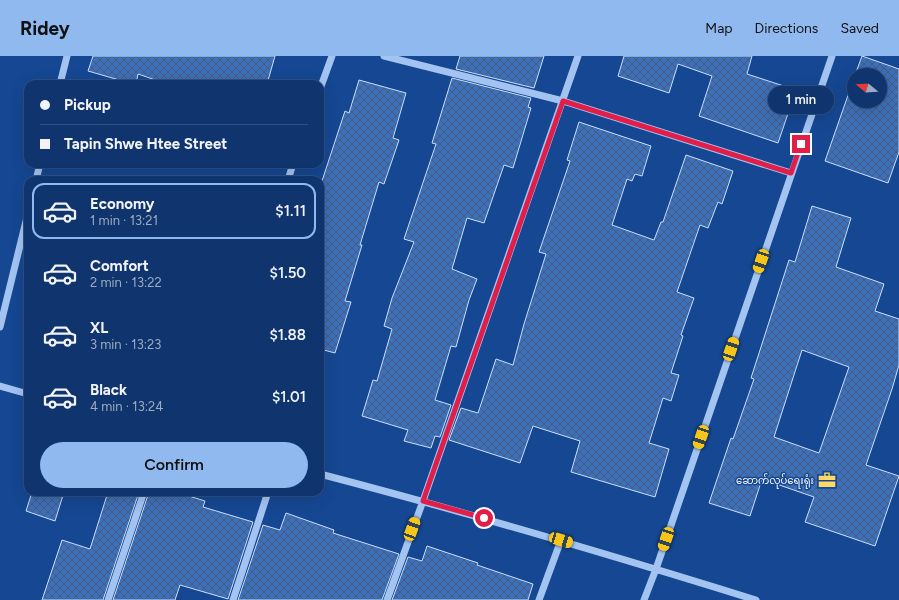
<!DOCTYPE html>
<html lang="en">
<head>
<meta charset="utf-8">
<style>
	:root { --surface:#10356e; --page:#1e4076; --text:#f1f3f6; --muted:#9cabc2; --line:#305081; --accent:#90b9f0 }
	body { margin:0; font-family:Figtree,"Noto Sans Myanmar",sans-serif; background:var(--page); color:var(--text); height:100vh; display:flex; flex-direction:column; font-size:15px; white-space:nowrap }
	* { box-sizing:border-box; margin:0 }
	p { font-size:13px; color:var(--muted) }
	.icon { flex:none; width:22px; height:22px; fill:none; stroke:currentColor; stroke-width:2; stroke-linecap:round; stroke-linejoin:round }
	.map { position:relative; flex:1; overflow:hidden }
	.panel { position:absolute; left:24px; top:120px; width:300px; height:320px; display:flex; flex-direction:column; background:var(--surface); border-radius:12px; box-shadow:0 4px 16px #0002,0 0 0 1px var(--line) }
	.panel>* { flex:none }
	.top-card { position:absolute; left:24px; top:24px; width:300px; height:88px; border-radius:12px; box-shadow:0 4px 16px #0002,0 0 0 1px var(--line); display:grid; align-content:center; height:88px; padding:0 16px; background:var(--surface) }
	.needle { width:26px; rotate:288deg }
	.buttons { position:absolute; left:847px; top:12px; display:grid; gap:8px }
	.buttons a { display:grid; place-items:center; width:40px; height:40px; border-radius:50%; background:var(--surface); box-shadow:0 4px 16px #0002,0 0 0 1px var(--line); font-size:20px }
	.end { position:absolute; width:18px; height:18px; margin:-9px; border:5px solid #e11d48; background:#fff; box-shadow:0 0 0 2px #fff }
	.from { border-radius:50% }
	.bubble { position:absolute; height:28px; border-radius:14px; background:var(--surface); box-shadow:0 4px 16px #0002,0 0 0 1px var(--line); font-size:13px; font-weight:600; line-height:28px; text-align:center }
	.car { position:absolute; width:12px; height:24px; margin:-12px -6px; border-radius:5px; box-shadow:0 0 3px 1px #0007; background:linear-gradient(#f5c518 24%,#345 0 40%,#f5c518 0 76%,#345 0 86%,#f5c518 0) }
	.top-card b { display:flex; align-items:center; gap:14px; height:38px; font-size:15px }
	.top-card b+b { border-top:1px solid var(--line) }
	.top-card i { width:10px; height:10px; background:var(--text) }
	ul { padding:7px 0 0; list-style:none }
	li { display:flex; align-items:center; gap:12px; height:56px; margin:0 8px 6px; padding:0 8px; border:2px solid transparent; border-radius:12px }
	li div { flex:1 }
	li b { display:block; font-size:15px }
	li em { font-style:normal; font-weight:600 }
	li.on { border-color:var(--accent) }
	li>.icon { width:36px; height:36px; stroke-width:1.5 }
	.button { display:flex; gap:8px; margin-top:auto; padding:8px 16px }
	.button a { flex:1; height:46px; border-radius:24px; background:var(--accent); color:#111; font-size:16px; font-weight:600; line-height:46px; text-align:center }
	header { display:flex; align-items:center; gap:24px; box-sizing:border-box; height:56px; padding:0 20px; background:var(--accent); color:#111 }
	header strong { font-size:19px }
	nav { display:flex; gap:22px; margin-inline-start:auto; font-size:14px }
	.map>svg:first-child { display:block }
	.building { fill:url(#building-cross-hatch); stroke:#cadffc; fill-rule:evenodd }
	.lines { fill:none; stroke-linecap:round; stroke-linejoin:round }
	.minor { stroke:#a3c3f1; stroke-width:7 }
	.route { stroke:#e11d48; stroke-width:5 }
	.labels { text-anchor:middle; stroke-width:3; stroke-linejoin:round; paint-order:stroke }
	.poi-label { font-size:10px; fill:#fff; stroke:#154792; text-anchor:end }
</style>
</head>
<body>
<header>
<strong>Ridey</strong>
<nav><a>Map</a><a>Directions</a><a>Saved</a></nav>
</header>
<div class="map">
<svg width="899" height="544" viewBox="0 0 899 544">
	<defs>
		<pattern id="building-cross-hatch" width="8" height="8" patternUnits="userSpaceOnUse"><rect width="8" height="8" fill="#3d70ba"/><path d="M0 0l8 8M0 8l8-8" fill="none" stroke="#455c7e"/></pattern>
	</defs>
	<rect width="100%" height="100%" fill="#154792"/>
	<path class="building" d="M93,0H275L267,28H167L138,18L136,28H133L88,15Z
		M460,0H544L534,32L456,13Z
		M624,0H752L747,18L796,34L778,87L699,60L712,20L678,8L669,37L618,20Z
		M862,0L899,13V96L888,127L825,105L854,22V45H880V19H855Z
		M452,22L531,42L528,51L531,52L513,112L504,109L484,167L467,162L452,213L477,223L469,244L456,291L451,290L435,344L451,349L440,381L435,380L431,392L404,385L408,374L362,360L373,324L377,325L392,273L384,270L392,242L414,186L404,183L436,88L432,87Z
		M359,24L406,37L393,82L399,84L384,128L379,126L360,189H362L345,245L351,246L335,297L320,293V131L345,55L349,57Z
		M579,66L651,90L642,120L635,118L632,125L627,123L612,169L654,184L661,166H663L686,99L733,115L722,148L718,146L708,172L700,169L677,236L694,242L681,279L683,280L671,317L679,319L671,345L663,342L649,387L669,393L655,441L571,416L580,385L533,370L520,407L449,384L461,352L478,357L496,303L513,309L524,268L546,198L539,196L570,105L567,104Z
		M812,150L851,162L836,211L884,228L875,255L899,263V309L892,333L866,409L899,420L875,490L805,466L814,441L762,423L750,460L709,447L731,382L733,383L754,323L751,322L789,204L795,206ZM802,294L849,311L819,397L774,381Z
		M32,436H64L55,465L26,455Z
		M108,436H139L103,544H42L62,484L90,493Z
		M149,436H176L205,445L203,451L253,466L228,543L180,529L175,544H113Z
		M286,457L334,474L333,477L399,498L382,544H238L263,469L280,474Z
		M427,490L478,507L477,509L533,528L528,544H392L408,501L422,505Z"/>
	<g class="lines">
		<path class="minor" d="M384,0L563,45L791,117
			M60,28L67,0
			M320,33L332,0
			M36,124L40,108
			M288,124L293,108
			M0,271L28,157
			M0,330L28,338
			M320,418C466,456 611,499 756,544
			M108,544L144,436
			M233,544L268,436
			M387,544L423,445L578,0
			M539,544L561,484
			M644,544L656,513L832,0"/>
	</g>
	<g class="lines">
		<path class="route" d="M484,462L423,445L563,45L791,117L801,88"/>
	</g>
	<defs>
		<g id="office-bare" transform="scale(1.38)"><path d="M-6-3h4V-5.5h4V-3h4V5H-6ZM-1-4.5V-3h2v-1.5ZM-6 0V1H6V0Z" fill="#ffd863" stroke="#154792" stroke-width="2.5" paint-order="stroke"/></g>
	</defs>
	<g fill-rule="evenodd">
		<use href="#office-bare" x="827" y="424"/>
	</g>
	<g class="labels">
		<g class="poi-label">
			<text x="814" y="428">ဆောက်လုပ်ရေးရုံး</text>
		</g>
	</g>
</svg>
<div class="buttons">
<a><svg class="needle" viewBox="-14 -14 28 28"><path d="M0-13l5 13h-10z" fill="#e53935"/><path d="M0 13l5-13h-10z" fill="#9cabc2"/></svg></a>
</div>
<i class="end from" style="left:484px;top:462px"></i>
<i class="end" style="left:801px;top:88px"></i>
<div class="bubble" style="left:768px;top:30px;width:66px">1 min</div>
<i class="car" style="left:761px;top:205px;rotate:199deg"></i>
<i class="car" style="left:731px;top:293px;rotate:19deg"></i>
<i class="car" style="left:701px;top:381px;rotate:199deg"></i>
<i class="car" style="left:412px;top:473px;rotate:20deg"></i>
<i class="car" style="left:666px;top:483px;rotate:199deg"></i>
<i class="car" style="left:561px;top:484px;rotate:107deg"></i>
<div class="top-card">
<b><i class="from"></i>Pickup</b>
<b><i></i>Tapin Shwe Htee Street</b>
</div>
<section class="panel">
<ul>
<li class="on"><svg class="icon" aria-label="car" viewBox="0 0 24 24"><path d="M5 17H2v-5l4-1 3-4h7l3 4 3 1v5h-3M9 17h6M6 11h13"/><circle cx="7" cy="17" r="2"/><circle cx="17" cy="17" r="2"/></svg><div><b>Economy</b><p>1 min · 13:21</p></div><em>$1.11</em></li>
<li><svg class="icon" aria-label="car" viewBox="0 0 24 24"><path d="M5 17H2v-5l4-1 3-4h7l3 4 3 1v5h-3M9 17h6M6 11h13"/><circle cx="7" cy="17" r="2"/><circle cx="17" cy="17" r="2"/></svg><div><b>Comfort</b><p>2 min · 13:22</p></div><em>$1.50</em></li>
<li><svg class="icon" aria-label="car" viewBox="0 0 24 24"><path d="M5 17H2v-5l4-1 3-4h7l3 4 3 1v5h-3M9 17h6M6 11h13"/><circle cx="7" cy="17" r="2"/><circle cx="17" cy="17" r="2"/></svg><div><b>XL</b><p>3 min · 13:23</p></div><em>$1.88</em></li>
<li><svg class="icon" aria-label="car" viewBox="0 0 24 24"><path d="M5 17H2v-5l4-1 3-4h7l3 4 3 1v5h-3M9 17h6M6 11h13"/><circle cx="7" cy="17" r="2"/><circle cx="17" cy="17" r="2"/></svg><div><b>Black</b><p>4 min · 13:24</p></div><em>$1.01</em></li>
</ul>
<div class="button"><a>Confirm</a></div>
</section>
</div>
</body>
</html>
